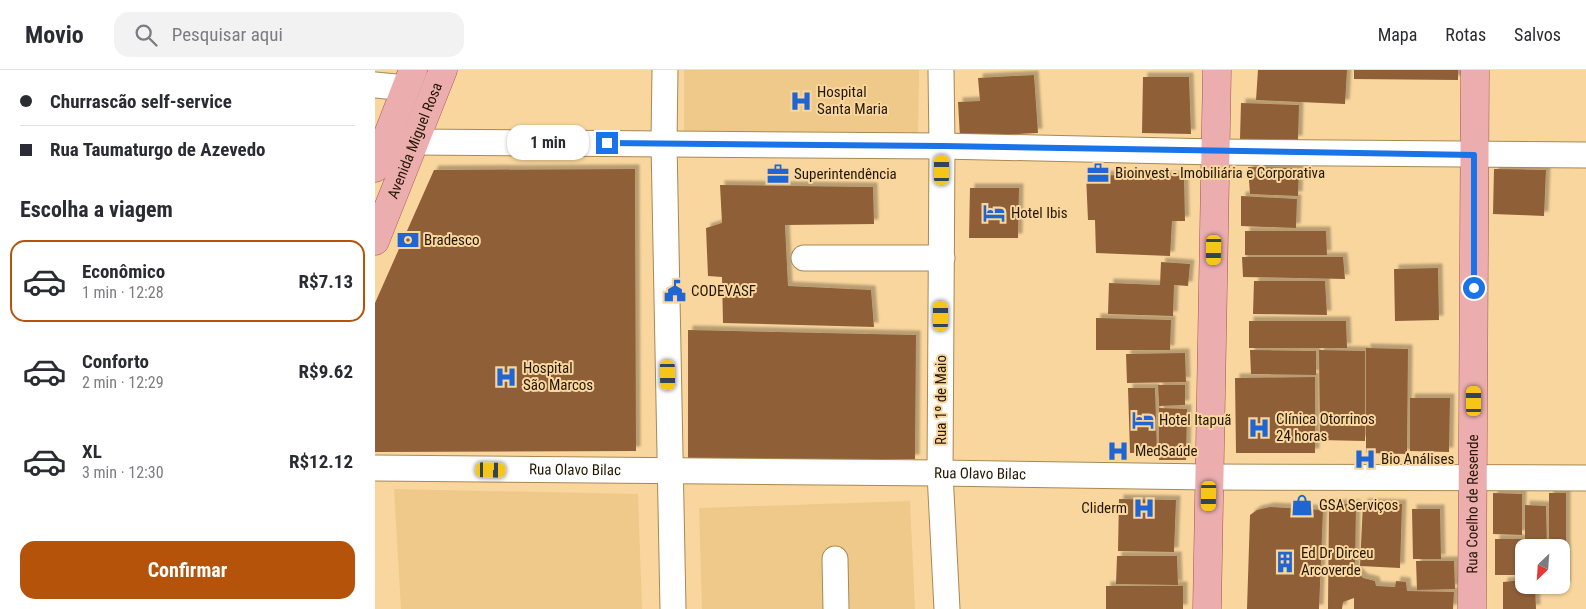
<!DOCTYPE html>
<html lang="pt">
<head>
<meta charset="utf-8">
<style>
	:root { --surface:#fff; --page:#f2f2f3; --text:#2b2b33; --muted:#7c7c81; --line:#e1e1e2; --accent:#b45309 }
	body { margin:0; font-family:"Roboto Condensed",sans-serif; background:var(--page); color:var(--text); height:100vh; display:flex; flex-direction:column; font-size:19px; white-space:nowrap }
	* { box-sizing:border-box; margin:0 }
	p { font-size:16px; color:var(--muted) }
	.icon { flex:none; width:28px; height:28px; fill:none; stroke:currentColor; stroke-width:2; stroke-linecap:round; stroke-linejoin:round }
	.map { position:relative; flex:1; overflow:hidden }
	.details { display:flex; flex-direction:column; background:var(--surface); width:375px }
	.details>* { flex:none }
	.top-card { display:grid; align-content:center; height:110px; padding:0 20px; background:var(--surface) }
	.needle { width:32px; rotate:205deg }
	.tools { position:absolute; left:1140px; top:469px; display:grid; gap:10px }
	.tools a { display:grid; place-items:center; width:55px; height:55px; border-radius:10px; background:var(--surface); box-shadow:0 1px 4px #0004; font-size:25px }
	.end { position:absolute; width:22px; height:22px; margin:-11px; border:6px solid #1a73e8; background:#fff; box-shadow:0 0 0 2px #fff }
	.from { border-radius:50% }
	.bubble { position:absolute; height:35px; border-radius:15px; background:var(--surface); box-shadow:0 1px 4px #0004; font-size:16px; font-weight:700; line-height:35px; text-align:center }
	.car { position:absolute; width:15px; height:30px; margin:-15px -8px; border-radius:6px; box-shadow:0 0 4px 1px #0007; background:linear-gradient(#f5c518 24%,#345 0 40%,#f5c518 0 76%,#345 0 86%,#f5c518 0) }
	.top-card b { display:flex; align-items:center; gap:18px; height:48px; font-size:19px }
	.top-card b+b { border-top:1px solid var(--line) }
	.top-card i { width:12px; height:12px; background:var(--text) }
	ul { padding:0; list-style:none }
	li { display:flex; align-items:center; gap:15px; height:82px; margin:0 10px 8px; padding:0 10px; border:2px solid transparent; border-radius:15px }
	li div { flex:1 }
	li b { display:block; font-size:19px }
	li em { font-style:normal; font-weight:700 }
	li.on { border-color:var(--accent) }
	li>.icon { width:45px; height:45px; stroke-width:1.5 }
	h2 { padding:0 20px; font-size:22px; line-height:60px }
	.cta { display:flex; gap:10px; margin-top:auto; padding:10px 20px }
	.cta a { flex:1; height:58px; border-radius:15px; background:var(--accent); color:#fff; font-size:20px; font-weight:700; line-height:58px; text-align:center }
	header { display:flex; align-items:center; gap:30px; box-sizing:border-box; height:70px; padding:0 25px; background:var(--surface); border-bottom:1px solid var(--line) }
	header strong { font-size:24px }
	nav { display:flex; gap:28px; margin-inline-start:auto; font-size:18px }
	.search { width:350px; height:45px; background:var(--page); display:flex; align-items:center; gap:12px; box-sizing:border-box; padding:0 18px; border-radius:15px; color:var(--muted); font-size:19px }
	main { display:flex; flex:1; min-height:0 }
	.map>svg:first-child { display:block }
	.built { fill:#efc989 }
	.building { fill:#8f5f38; filter:url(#shadow) }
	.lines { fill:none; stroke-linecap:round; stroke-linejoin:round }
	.minor-casing { stroke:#a98852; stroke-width:27 }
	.major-casing { stroke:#9f5550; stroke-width:29 }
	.minor { stroke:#fff; stroke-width:25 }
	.major { stroke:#ecadaf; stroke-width:28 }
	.route { stroke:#1a73e8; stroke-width:6 }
	.labels { text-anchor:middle; stroke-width:4; stroke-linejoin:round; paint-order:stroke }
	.poi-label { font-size:15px; fill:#251803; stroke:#f9d69d; text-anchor:start }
	.street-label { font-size:15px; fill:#251803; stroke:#f9d69d }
</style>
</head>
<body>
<header>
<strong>Movio</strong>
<div class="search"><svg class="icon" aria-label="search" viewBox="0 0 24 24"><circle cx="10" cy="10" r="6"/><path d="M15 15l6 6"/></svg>Pesquisar aqui</div>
<nav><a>Mapa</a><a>Rotas</a><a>Salvos</a></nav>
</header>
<main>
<section class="details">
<div class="top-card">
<b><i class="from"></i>Churrascão self-service</b>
<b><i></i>Rua Taumaturgo de Azevedo</b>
</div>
<h2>Escolha a viagem</h2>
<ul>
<li class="on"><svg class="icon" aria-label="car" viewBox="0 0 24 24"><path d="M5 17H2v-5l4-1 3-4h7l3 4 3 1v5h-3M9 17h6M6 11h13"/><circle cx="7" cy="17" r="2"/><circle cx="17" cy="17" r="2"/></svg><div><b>Econômico</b><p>1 min · 12:28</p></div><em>R$7.13</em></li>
<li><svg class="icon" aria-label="car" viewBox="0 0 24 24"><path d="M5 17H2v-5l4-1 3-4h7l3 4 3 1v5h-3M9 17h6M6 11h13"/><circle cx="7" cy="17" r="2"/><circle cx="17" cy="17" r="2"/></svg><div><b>Conforto</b><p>2 min · 12:29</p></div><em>R$9.62</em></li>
<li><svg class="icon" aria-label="car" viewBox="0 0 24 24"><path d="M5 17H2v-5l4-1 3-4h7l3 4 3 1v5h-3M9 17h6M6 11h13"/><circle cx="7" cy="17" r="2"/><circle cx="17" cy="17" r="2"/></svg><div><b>XL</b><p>3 min · 12:30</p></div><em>R$12.12</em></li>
</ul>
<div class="cta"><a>Confirmar</a></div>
</section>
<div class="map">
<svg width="1211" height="539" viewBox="0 0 1211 539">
	<defs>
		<filter id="shadow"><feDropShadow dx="4.5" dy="-4.5" stdDeviation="1" flood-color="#0004"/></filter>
	</defs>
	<rect width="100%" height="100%" fill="#f9d69d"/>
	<path class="built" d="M309,0H544L543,66L309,63Z
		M19,419L263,424L267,539H26Z
		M535,431L540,539H327L324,438Z"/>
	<path class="building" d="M883,0H972L970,34L881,30Z
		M979,0H1083V10L979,9Z
		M659,5L663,63L585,67L583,32L605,31L603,8Z
		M768,7H814L816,64L767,63Z
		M866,33L924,35L923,70L865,69Z
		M873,97L924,98L923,126L875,124Z
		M260,99L261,381L0,382V233L59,100Z
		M1119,99L1171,100L1169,146L1118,144Z
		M711,105L809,106L810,151H797L795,186L721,183L720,150H713Z
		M345,115L498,117L499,154L410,155L413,216L496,220L499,257L348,253L347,207L333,206L331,158L347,153Z
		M595,118H644L643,168H594Z
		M866,126L922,129L921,158L866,156Z
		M870,161H951L952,185H870Z
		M867,187H968L970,209L868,207Z
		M786,192L815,194L813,216L799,215L798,246L733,244L734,213L785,215Z
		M1063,198L1064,250L1020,251L1019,199Z
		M879,211H950L952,245L878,244Z
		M721,248L796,250L795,280H721Z
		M874,251H971L972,278H874Z
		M313,260L541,265L540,389H313Z
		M991,278L1033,279L1032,384L991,383Z
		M875,280L941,281V305L876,304Z
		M944,280L990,281V371L945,370Z
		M810,283L811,312L752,313L751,284Z
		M940,307V383H861L860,308Z
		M783,315H810V335L784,336Z
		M753,318H780L782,382L755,383Z
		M1035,328H1075L1074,382L1035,381Z
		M784,338L812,339L811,390H784Z
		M1118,423L1147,424V465L1118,464Z
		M1174,423H1191V516H1186V478H1174Z
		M744,429L801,430L799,482L743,481Z
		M988,433L1027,434L1025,498L985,496Z
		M954,434H981L980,499L988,508L1000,511L1001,516L1020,517L1021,511L1031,512L1032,521L1079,522L1078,539H979V528L968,532L967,539H953Z
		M1150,435L1171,436L1172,478H1150Z
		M895,437L948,440L944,539H872L875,445L882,440Z
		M1037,439H1065L1066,489H1038Z
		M1120,469H1147L1148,505H1120Z
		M742,486H802L803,515L741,514Z
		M1041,491H1079L1080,519L1042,520Z
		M1149,510V515H1160L1161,539H1128V512Z
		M731,516H808V539H731Z"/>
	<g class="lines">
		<g class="minor-casing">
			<g id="minor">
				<path d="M290,0L289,73L298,539"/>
				<path d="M566,0L567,76L565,403L572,539"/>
				<path d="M0,15L31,18"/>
				<path d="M40,72L567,76L841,82L1211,85"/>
				<path d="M429,188H567"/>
				<path id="s1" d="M0,398L565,403L834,407L1211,408"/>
				<path d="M460,489L461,539"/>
			</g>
		</g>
		<g class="major-casing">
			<g id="major">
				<path d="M0,98L38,0"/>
				<path id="s2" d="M0,171L68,0"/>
				<path d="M832,539L842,0"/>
				<path id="s3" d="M1097,539L1100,0"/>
			</g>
		</g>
		<use href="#minor" class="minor"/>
		<use href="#major" class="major"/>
	</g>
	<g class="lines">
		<path class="route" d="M232,73L567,76L1099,85V218"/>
	</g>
	<defs>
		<g id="hospital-bare" transform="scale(1.725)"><path d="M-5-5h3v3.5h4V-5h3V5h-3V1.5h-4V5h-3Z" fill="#2066d2" stroke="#f9d69d" stroke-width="2.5" paint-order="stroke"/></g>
		<g id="office-bare" transform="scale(1.725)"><path d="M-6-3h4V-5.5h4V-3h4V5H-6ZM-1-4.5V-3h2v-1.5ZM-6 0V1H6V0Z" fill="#2066d2" stroke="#f9d69d" stroke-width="2.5" paint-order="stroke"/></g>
		<g id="hotel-bare" transform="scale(1.725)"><path d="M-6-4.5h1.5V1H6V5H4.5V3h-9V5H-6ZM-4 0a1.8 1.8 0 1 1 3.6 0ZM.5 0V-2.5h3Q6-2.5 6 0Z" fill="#2066d2" stroke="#f9d69d" stroke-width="2.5" paint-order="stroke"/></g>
		<g id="bank-bare" transform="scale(1.725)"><path d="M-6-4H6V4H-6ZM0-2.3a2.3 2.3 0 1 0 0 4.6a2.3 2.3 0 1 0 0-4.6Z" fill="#2066d2" stroke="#f9d69d" stroke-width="2.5" paint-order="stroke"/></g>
		<g id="civic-bare" transform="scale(1.725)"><path d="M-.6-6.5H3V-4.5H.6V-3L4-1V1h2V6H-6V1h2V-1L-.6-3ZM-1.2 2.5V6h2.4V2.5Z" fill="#2066d2" stroke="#f9d69d" stroke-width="2.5" paint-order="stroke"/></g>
		<g id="shop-bare" transform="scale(1.725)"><path d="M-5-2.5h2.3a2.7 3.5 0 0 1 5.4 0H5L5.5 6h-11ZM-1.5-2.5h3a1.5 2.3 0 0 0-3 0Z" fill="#2066d2" stroke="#f9d69d" stroke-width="2.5" paint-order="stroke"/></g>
		<g id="building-bare" transform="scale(1.725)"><path d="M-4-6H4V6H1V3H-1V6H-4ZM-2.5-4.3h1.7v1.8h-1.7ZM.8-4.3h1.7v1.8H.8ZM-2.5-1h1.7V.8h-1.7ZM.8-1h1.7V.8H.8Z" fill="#2066d2" stroke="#f9d69d" stroke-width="2.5" paint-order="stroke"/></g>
	</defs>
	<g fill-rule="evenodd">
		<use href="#hospital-bare" x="426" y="31"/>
		<use href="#office-bare" x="723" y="103"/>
		<use href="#office-bare" x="403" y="104"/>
		<use href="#hotel-bare" x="619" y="143"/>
		<use href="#bank-bare" x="33" y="170"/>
		<use href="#civic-bare" x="300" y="221"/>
		<use href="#hospital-bare" x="131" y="307"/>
		<use href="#hotel-bare" x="768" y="350"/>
		<use href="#hospital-bare" x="884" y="358"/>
		<use href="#hospital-bare" x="743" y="381"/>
		<use href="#hospital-bare" x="990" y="389"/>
		<use href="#shop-bare" x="927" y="435"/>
		<use href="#hospital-bare" x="769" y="438"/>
		<use href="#building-bare" x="910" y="492"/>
	</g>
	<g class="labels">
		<g class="poi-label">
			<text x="442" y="27">Hospital<tspan x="442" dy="17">Santa Maria</tspan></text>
			<text x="740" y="108">Bioinvest - Imobiliária e Corporativa</text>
			<text x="419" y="109">Superintendência</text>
			<text x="636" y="148">Hotel Ibis</text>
			<text x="49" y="175">Bradesco</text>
			<text x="316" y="226">CODEVASF</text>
			<text x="148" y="303">Hospital<tspan x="148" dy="17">São Marcos</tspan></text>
			<text x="901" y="354">Clínica Otorrinos<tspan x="901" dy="17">24 horas</tspan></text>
			<text x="784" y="355">Hotel Itapuã</text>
			<text x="760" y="386">MedSaúde</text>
			<text x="1006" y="394">Bio Análises</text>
			<text x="944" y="440">GSA Serviços</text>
			<text x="752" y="443" text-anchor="end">Cliderm</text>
			<text x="926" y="488">Ed Dr Dirceu<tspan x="926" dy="17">Arcoverde</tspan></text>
		</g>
		<g class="street-label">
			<text dy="5" stroke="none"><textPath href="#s2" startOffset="108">Avenida Miguel Rosa</textPath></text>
			<text transform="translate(566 330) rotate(-90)" y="5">Rua 1º de Maio</text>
			<text dy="5" stroke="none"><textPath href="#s1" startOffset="200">Rua Olavo Bilac</textPath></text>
			<text dy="5" stroke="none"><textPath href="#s1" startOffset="605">Rua Olavo Bilac</textPath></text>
			<text dy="5" stroke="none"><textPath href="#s3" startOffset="105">Rua Coelho de Resende</textPath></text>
		</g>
	</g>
</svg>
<div class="tools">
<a><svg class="needle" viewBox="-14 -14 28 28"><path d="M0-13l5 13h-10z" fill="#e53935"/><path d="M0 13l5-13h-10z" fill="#7c7c81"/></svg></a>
</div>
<i class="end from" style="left:1099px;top:218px"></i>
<i class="end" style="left:232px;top:73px"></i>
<div class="bubble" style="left:132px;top:55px;width:82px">1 min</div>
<i class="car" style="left:567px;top:100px;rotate:0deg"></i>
<i class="car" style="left:839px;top:180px;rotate:181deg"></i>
<i class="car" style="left:566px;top:246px;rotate:0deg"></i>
<i class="car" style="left:293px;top:305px;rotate:179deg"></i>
<i class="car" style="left:1099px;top:331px;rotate:0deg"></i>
<i class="car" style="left:116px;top:400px;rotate:91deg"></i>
<i class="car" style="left:834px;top:426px;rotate:181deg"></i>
</div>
</main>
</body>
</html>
